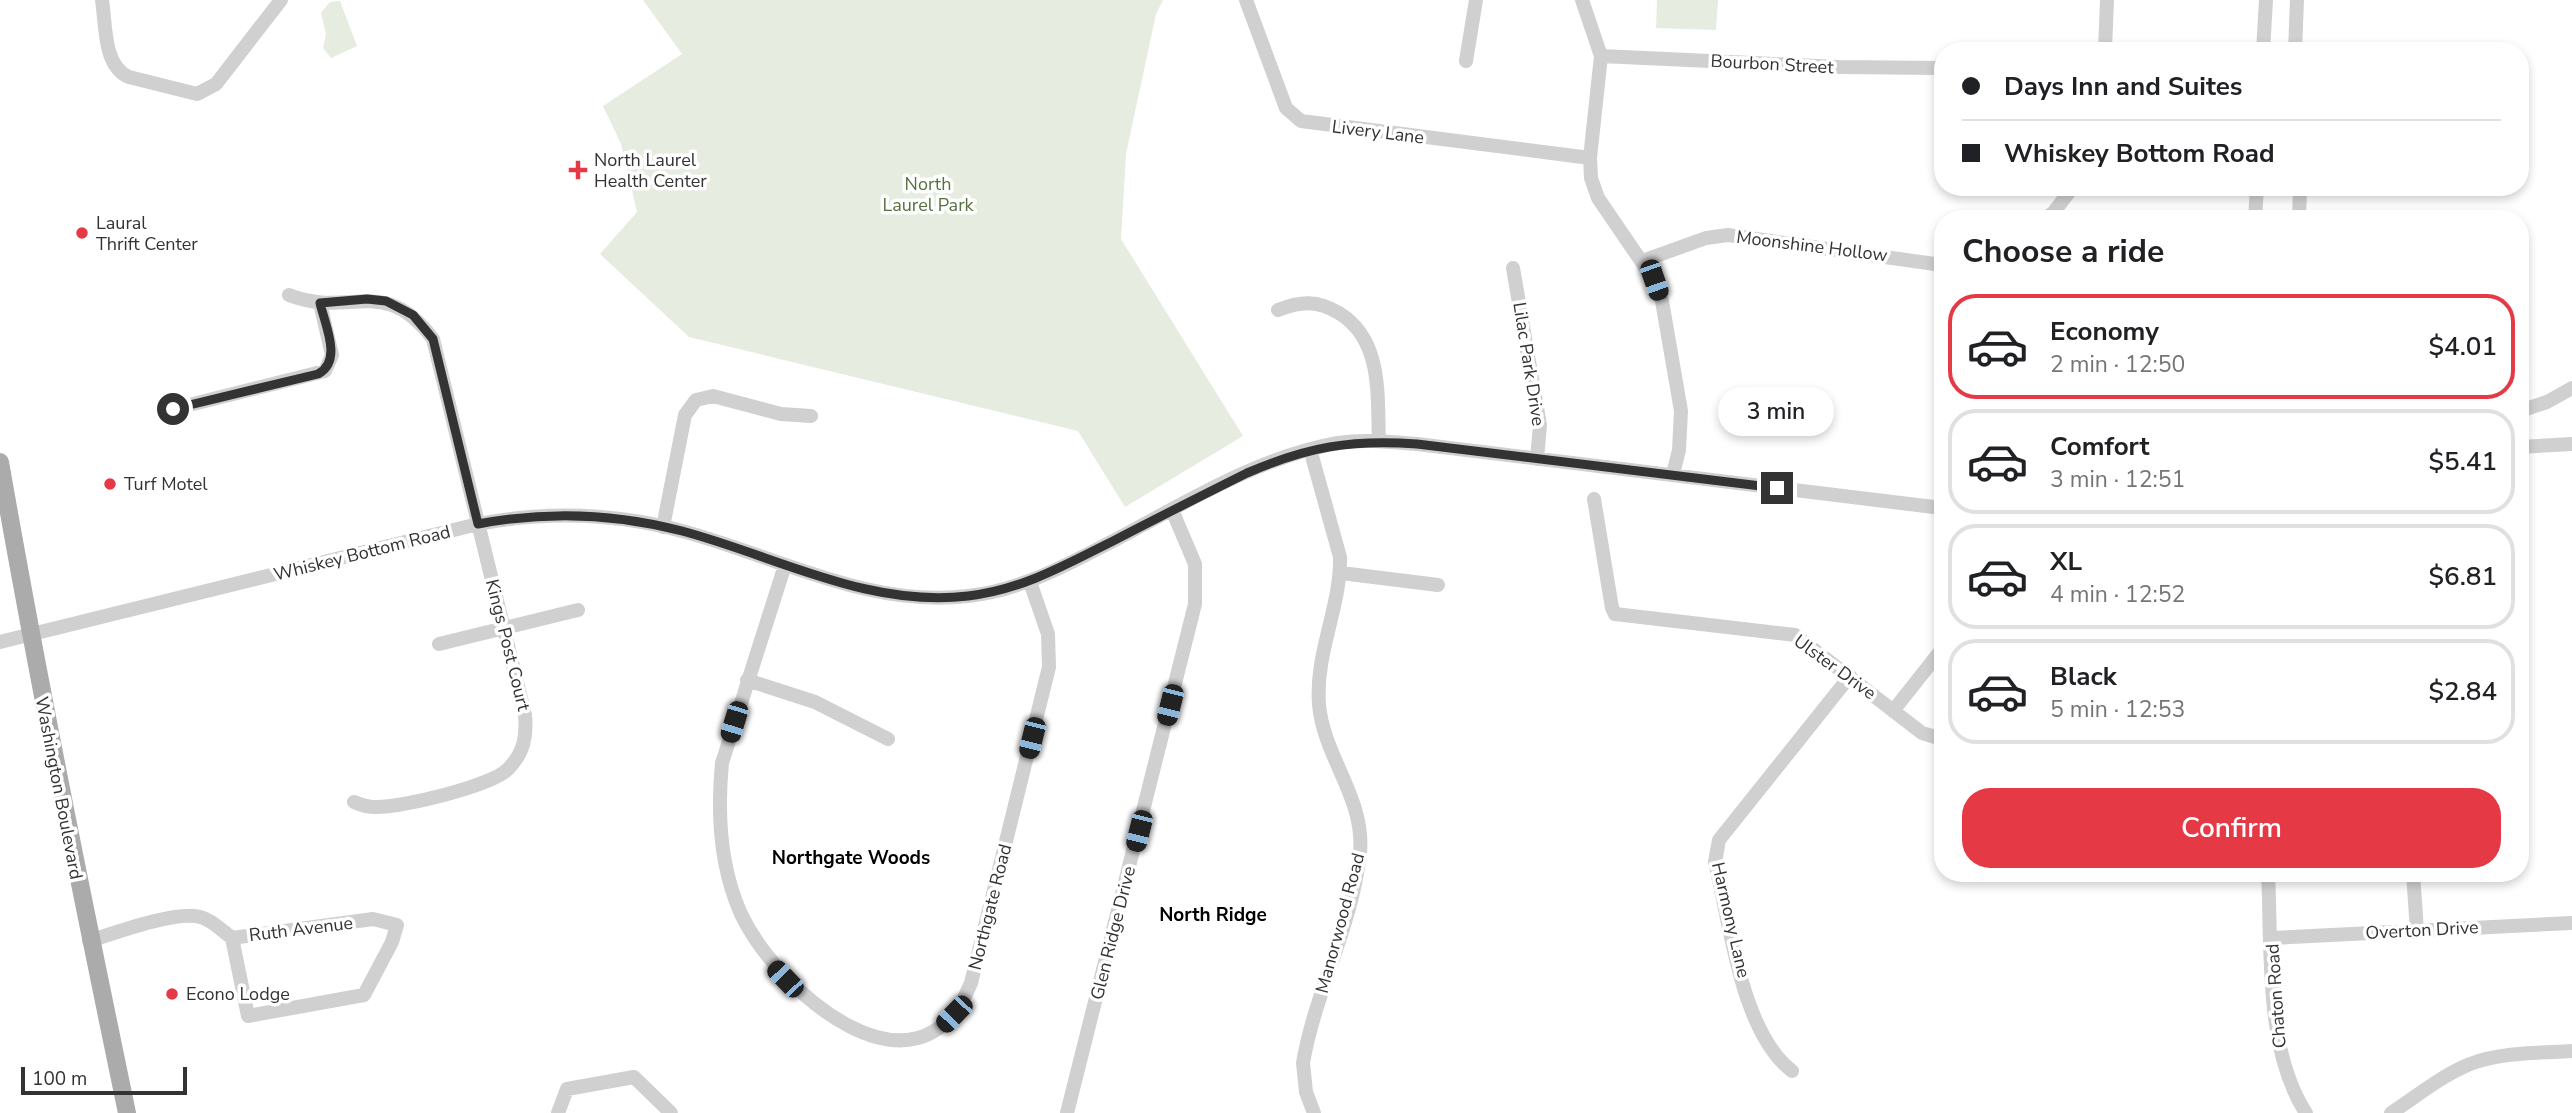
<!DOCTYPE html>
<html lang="en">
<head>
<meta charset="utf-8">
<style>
	:root { --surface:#fff; --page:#f2f2f2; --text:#202124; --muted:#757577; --line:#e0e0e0; --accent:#e63946 }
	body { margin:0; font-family:"Nunito Sans",sans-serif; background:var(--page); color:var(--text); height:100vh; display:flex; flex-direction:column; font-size:26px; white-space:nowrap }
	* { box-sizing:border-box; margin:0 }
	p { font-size:23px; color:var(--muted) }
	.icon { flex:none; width:38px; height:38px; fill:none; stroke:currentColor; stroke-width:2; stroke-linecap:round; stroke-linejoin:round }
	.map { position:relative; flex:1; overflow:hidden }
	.details { position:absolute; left:1934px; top:210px; width:595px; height:672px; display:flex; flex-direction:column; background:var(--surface); border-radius:28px; box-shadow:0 4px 10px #0003 }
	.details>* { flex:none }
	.guide { position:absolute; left:1934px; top:42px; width:595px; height:154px; border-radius:28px; box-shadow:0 4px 10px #0003; display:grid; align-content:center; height:154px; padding:0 28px; background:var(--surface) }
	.scale { position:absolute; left:21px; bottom:18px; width:166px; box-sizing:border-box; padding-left:7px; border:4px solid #333; border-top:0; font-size:19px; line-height:24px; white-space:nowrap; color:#333; -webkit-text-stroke:5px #fff; paint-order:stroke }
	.end { position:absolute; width:32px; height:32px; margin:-16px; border:9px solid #333; background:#fff; box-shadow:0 0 0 4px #fff }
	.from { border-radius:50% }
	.bubble { position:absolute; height:49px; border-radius:24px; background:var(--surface); box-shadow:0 4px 10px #0003; font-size:23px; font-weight:600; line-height:49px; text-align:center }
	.car { position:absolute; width:21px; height:42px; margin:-21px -10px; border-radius:9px; box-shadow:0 0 5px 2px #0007; background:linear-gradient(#222 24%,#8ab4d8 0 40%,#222 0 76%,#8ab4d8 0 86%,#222 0) }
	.guide b { display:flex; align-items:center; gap:24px; height:66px; font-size:26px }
	.guide b+b { border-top:2px solid var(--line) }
	.guide i { width:18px; height:18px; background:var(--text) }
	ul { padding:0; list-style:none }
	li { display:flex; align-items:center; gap:21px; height:105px; margin:0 14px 10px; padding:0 14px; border:4px solid var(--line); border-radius:28px }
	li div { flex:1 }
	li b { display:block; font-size:26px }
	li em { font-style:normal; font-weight:600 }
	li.current { border-color:var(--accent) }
	li>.icon { width:63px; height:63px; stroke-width:1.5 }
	h2 { padding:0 28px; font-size:32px; line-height:84px }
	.action { display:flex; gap:14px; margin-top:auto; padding:14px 28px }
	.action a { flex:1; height:80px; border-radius:28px; background:var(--accent); color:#fff; font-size:28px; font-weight:600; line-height:80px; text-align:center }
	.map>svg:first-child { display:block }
	.green { fill:#e6ecdf }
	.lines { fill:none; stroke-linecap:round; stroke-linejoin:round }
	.minor { stroke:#d0d0d0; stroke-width:14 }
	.major { stroke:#ababab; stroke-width:18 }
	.route { stroke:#333; stroke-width:9 }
	.poi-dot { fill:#e63946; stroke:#fff; stroke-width:2.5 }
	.labels { text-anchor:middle; stroke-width:7; stroke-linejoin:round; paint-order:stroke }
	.street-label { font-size:18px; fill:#333; stroke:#fff }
	.poi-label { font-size:18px; fill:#333; stroke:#fff; text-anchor:start }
	.park-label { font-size:18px; fill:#56703f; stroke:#fff }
	.neighbourhood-label { font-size:19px; font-weight:bold; fill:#000; stroke:#fff }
</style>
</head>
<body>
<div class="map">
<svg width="2572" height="1113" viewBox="0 0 2572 1113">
	<rect width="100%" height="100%" fill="#fff"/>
	<path class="green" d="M643,0H1163L1156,14L1126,154L1121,239L1243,436L1125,507L1078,431L689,337L600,254L637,212L621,144L603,106L682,54Z
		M1657,0H1718L1716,30L1656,28Z
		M340,1L357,46L331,58L323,48L326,34L321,13L330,2Z"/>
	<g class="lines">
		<path class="minor" d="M102,0C106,25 103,66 129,77L197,94L216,84L281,0
			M1246,0L1286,108L1301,121L1590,158
			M1582,0L1601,56L1590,158L1591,178L1598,198L1654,280L1662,301L1681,411L1679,450L1673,474
			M2105,51L2107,0
			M2263,51L2266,0
			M2295,51L2297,0
			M1601,56L1839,67L1942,68
			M1466,61L1476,0
			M2044,219L2053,213L2073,187
			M2255,219L2257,187
			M2299,219L2300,187
			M1642,261L1706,238L1728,235L1942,265
			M1513,268L1540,425L1537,459
			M289,295C350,319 383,273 433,339L525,715C527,736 524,753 508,769C492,786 400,808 375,807C367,807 361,805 354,802
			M1278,310C1301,301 1317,300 1339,313C1383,340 1377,395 1379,441
			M173,409L325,371L332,355L320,303
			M2520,411L2547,402L2572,388
			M2520,447L2572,444
			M1310,449L1340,557C1341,607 1315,653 1319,704C1323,756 1365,798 1360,852C1353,924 1315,992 1303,1063L1306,1092L1314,1113
			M1594,499L1612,608L1615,614L1795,635L1922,733L1942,739
			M663,527L685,415L696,400L713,396L781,414L811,416
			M785,565L722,763C717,814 720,867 741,914C778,992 918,1113 971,983L1049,667L1048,634L1030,582
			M1341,573L1438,585
			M0,642L478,524C546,511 615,513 682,531C776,556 868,608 968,596C1021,590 1065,566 1111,542C1182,505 1257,457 1338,443C1364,439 1390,442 1417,444L1942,508
			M439,644L578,610
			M747,680L815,702L888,739
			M1893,711L1942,649
			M2268,873C2272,949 2264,1048 2306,1113
			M2413,873L2417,931
			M2272,938L2572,923
			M89,941C115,933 169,913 195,916C209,917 221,930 232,938L373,919L397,925L392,942L364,995L248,1016L232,938
			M1792,1071C1741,1032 1730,923 1715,862L1719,840L1850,676
			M558,1113L567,1089L634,1077L671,1113
			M1067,1113L1195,604V564L1172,510
			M2391,1113C2417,1096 2441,1076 2470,1064C2502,1052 2538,1053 2572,1051"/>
		<path class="major" d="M0,462C38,680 82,896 127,1113"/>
	</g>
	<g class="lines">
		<path class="route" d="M173,409L318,374C343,361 325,325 320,303L367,299L386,301L413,315L433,339L478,524C546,511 614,513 682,531C776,556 868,608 968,596C1022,590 1067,564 1115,540C1159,517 1203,495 1247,473C1307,447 1351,439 1417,444L1777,488"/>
	</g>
	<g class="poi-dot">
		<path d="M574.5 159.5h7v7h7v7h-7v7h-7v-7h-7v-7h7z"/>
		<circle cx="82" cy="233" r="7"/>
		<circle cx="110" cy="484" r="7"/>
		<circle cx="172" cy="994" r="7"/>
	</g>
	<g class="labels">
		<g class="street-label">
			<text transform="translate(1772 64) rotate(3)" y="6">Bourbon Street</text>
			<text transform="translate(1378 132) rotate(7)" y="6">Livery Lane</text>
			<text transform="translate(1812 246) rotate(7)" y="6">Moonshine Hollow</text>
			<text transform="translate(1529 364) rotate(81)" y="6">Lilac Park Drive</text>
			<text transform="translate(362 553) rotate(-14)" y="6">Whiskey Bottom Road</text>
			<text transform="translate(508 645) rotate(76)" y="6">Kings Post Court</text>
			<text transform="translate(1835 667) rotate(36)" y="6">Ulster Drive</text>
			<text transform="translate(59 788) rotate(79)" y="6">Washington Boulevard</text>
			<text transform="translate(990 907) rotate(-76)" y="6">Northgate Road</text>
			<text transform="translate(1731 920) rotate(77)" y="6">Harmony Lane</text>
			<text transform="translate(1340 923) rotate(-75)" y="6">Manorwood Road</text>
			<text transform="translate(301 929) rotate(-7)" y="6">Ruth Avenue</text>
			<text transform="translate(2422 930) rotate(-3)" y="6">Overton Drive</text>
			<text transform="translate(1113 933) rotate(-76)" y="6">Glen Ridge Drive</text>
			<text transform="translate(2276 996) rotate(-94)" y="6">Chaton Road</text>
		</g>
		<g class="poi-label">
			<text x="594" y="166">North Laurel<tspan x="594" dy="21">Health Center</tspan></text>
			<text x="96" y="229">Laural<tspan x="96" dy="21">Thrift Center</tspan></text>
			<text x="124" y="490">Turf Motel</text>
			<text x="186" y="1000">Econo Lodge</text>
		</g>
		<g class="park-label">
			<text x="928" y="190">North<tspan x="928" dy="21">Laurel Park</tspan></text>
		</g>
		<g class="neighbourhood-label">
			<text x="851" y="864">Northgate Woods</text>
			<text x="1213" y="921">North Ridge</text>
		</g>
	</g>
</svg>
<div class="scale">100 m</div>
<i class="end from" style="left:173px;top:409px"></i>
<i class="end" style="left:1777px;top:488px"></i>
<div class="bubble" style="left:1718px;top:387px;width:116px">3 min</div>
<i class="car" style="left:1654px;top:280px;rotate:161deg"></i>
<i class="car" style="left:1170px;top:705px;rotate:194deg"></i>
<i class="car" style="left:734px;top:722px;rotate:197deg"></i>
<i class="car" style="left:1032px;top:738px;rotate:194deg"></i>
<i class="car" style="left:1139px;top:831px;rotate:194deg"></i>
<i class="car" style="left:785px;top:979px;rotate:316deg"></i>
<i class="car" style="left:954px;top:1014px;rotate:224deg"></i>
<div class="guide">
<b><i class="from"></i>Days Inn and Suites</b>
<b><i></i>Whiskey Bottom Road</b>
</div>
<section class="details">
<h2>Choose a ride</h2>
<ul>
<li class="current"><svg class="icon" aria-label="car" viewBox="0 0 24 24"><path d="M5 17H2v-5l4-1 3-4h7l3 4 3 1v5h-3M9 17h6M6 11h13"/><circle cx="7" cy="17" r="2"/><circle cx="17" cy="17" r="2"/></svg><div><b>Economy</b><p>2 min · 12:50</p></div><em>$4.01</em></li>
<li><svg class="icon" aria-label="car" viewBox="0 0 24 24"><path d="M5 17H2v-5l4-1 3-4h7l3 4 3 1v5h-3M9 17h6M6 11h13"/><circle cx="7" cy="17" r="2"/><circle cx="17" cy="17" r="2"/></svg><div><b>Comfort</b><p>3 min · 12:51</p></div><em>$5.41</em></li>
<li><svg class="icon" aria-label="car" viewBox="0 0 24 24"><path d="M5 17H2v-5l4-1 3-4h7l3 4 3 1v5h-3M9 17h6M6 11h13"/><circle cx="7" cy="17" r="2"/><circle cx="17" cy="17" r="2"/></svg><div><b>XL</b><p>4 min · 12:52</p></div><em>$6.81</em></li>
<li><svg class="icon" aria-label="car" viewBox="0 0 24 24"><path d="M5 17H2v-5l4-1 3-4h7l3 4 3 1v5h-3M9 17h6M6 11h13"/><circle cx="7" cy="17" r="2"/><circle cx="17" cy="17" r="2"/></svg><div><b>Black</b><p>5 min · 12:53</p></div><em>$2.84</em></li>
</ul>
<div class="action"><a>Confirm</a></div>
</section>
</div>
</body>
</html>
